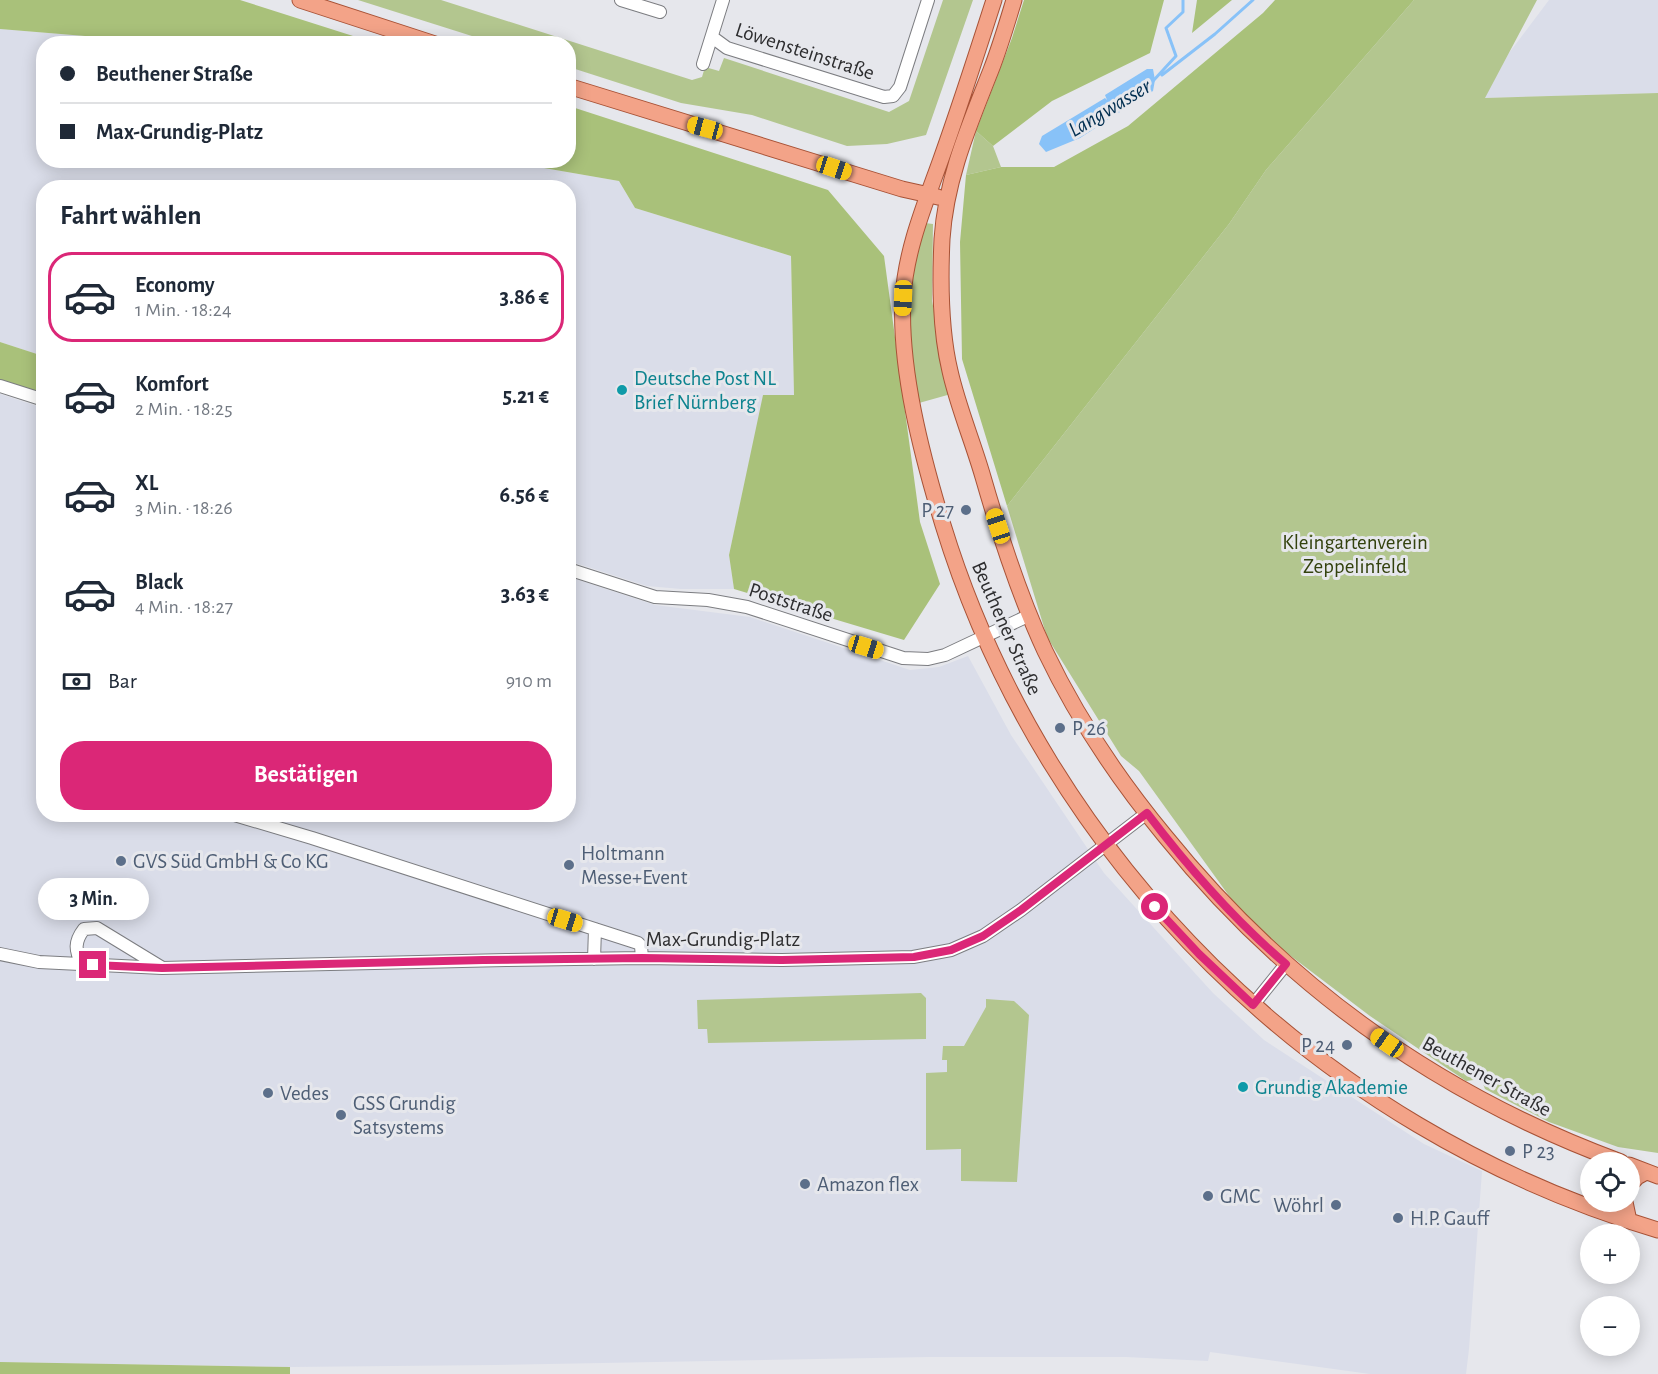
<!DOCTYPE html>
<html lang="de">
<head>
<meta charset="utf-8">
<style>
	:root { --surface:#fff; --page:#f6f6f7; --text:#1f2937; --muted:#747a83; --line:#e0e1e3; --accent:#db2777 }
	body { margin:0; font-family:"Alegreya Sans",sans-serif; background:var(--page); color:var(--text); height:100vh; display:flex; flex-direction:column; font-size:22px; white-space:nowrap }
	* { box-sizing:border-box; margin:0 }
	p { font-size:20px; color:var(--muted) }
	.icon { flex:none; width:33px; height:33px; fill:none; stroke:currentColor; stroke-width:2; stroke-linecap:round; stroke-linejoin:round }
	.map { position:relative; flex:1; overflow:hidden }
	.side { position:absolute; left:36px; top:180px; width:540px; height:642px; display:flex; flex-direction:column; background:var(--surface); border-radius:24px; box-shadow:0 3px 15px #0003 }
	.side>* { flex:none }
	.banner { position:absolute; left:36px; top:36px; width:540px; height:132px; border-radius:24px; box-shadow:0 3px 15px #0003; display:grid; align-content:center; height:132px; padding:0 24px; background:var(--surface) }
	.fabs { position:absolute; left:1580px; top:1152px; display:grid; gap:12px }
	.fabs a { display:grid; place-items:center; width:60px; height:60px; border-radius:50%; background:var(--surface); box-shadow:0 3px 15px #0003; font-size:30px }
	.end { position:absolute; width:27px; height:27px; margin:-14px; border:8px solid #db2777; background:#fff; box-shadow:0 0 0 3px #fff }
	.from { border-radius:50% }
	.bubble { position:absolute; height:42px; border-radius:21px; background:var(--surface); box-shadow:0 3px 15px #0003; font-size:20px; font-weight:700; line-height:42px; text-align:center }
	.car { position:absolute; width:18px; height:36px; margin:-18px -9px; border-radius:8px; box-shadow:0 0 4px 2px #0007; background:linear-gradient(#f5c518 24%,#345 0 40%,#f5c518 0 76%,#345 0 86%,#f5c518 0) }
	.banner b { display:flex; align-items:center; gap:21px; height:57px; font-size:22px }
	.banner b+b { border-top:2px solid var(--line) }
	.banner i { width:15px; height:15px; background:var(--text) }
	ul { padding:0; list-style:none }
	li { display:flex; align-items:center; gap:18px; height:90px; margin:0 12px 9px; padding:0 12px; border:3px solid transparent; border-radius:24px }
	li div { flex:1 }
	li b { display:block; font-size:22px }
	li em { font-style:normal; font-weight:700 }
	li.selected { border-color:var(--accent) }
	li>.icon { width:54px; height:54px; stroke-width:1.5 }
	h2 { padding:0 24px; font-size:27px; line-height:72px }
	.pay { display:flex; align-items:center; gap:15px; height:66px; padding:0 24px; font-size:22px }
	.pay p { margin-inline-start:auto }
	.cta { display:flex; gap:12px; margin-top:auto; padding:12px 24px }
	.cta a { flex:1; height:69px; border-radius:24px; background:var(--accent); color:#fff; font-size:24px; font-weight:700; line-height:69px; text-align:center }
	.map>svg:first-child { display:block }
	.built { fill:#dadde9 }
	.green { fill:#b3c68f }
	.forest { fill:#a9c17a }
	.water { fill:#88c2f8 }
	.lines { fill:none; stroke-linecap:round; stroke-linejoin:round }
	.stream { stroke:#88c2f8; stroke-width:3 }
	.minor-casing { stroke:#7c7d81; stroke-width:14 }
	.major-casing { stroke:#a85236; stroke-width:17 }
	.minor { stroke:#fff; stroke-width:12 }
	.major { stroke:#f3a388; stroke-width:15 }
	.route { stroke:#db2777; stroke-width:8 }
	.culture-dot { fill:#0f9aa8; stroke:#e6e7ec; stroke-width:2 }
	.service-dot { fill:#5c6f8a; stroke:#e6e7ec; stroke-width:2 }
	.labels { text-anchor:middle; stroke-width:6; stroke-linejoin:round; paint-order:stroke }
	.street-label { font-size:21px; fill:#2d2d2f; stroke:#e6e7ec }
	.culture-label { font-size:21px; fill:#0d838f; stroke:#e6e7ec; text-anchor:start }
	.service-label { font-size:21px; fill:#4e5e75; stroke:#e6e7ec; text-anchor:start }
	.park-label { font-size:21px; fill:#33420e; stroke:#e6e7ec }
	.water-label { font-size:22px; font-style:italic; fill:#002e50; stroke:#e6e7ec }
</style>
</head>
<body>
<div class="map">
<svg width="1658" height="1374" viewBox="0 0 1658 1374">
	<rect width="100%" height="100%" fill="#e6e7ec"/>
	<path class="built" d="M1549,0H1658V93L1484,98L1509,53Z
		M0,29L97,37L117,43L44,44V160L503,161L619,181L635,208L791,256L794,396L764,395L729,555L734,589H681L647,586L569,561L568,188H44L43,356L0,342Z
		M0,394L43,408L44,814H568L569,577L655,605L750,617L910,670L939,667L968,656L1011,735L1104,873L1213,993L1264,1040L1424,1144L1482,1171L1469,1349L1466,1374H1370L1210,1352L1208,1361L1126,1357H929L495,1365L290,1367L0,1362Z"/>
	<path class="green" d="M358,0H441L692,80L702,77L705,67L719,71L724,58L889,112L909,101L943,0H973L926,135L887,144L847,146L752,115L681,103L569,67L568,44L494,43Z
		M1414,0H1537L1485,98L1658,93V1153L1618,1147L1549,1122L1485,1089L1481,1079L1466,1081L1370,1016L1250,925L1139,771L1121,756L1047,637L1007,506L1229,224L1266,170Z
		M976,131L993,146L1001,167L966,175Z
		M925,223L933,224L932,301L951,394L919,403C914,369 908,335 909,301C910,274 918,248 925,223Z
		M921,993L926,998V1039L708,1043L707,1029H698L697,1000Z
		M986,999L1014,1001L1029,1015L1017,1182L961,1181V1149L926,1150V1073L947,1072V1060H942L943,1046H964L986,1007Z"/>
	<path class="forest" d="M0,0H240L375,43H117L97,37L0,29Z
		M1024,0H1164L1150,53L1052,101L993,146L976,131L1012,38Z
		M1197,0H1232L1192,33Z
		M1275,0H1414L1266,170L1229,224L1007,506L962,359L960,242L966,175L1001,167H1054L1128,126L1263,13Z
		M569,106L828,190L884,256L920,522L940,584L904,640L734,589L729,555L763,395H794L791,256L635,208L619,181L503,161L568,160Z
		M0,342L43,356V384L40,393L0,381Z
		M0,1362L290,1367V1374H0Z"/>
	<path class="water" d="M1147,69H1153L1155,80L1153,91L1101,124L1100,123V125L1080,138L1046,152L1039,144L1042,136L1105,98L1107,100L1105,95Z"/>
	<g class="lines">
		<path class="stream" d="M1162,75L1215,34L1253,0
			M1153,81L1176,56L1166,28L1183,12V0"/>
		<g class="minor-casing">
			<path id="minor" d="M621,0L660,12
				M712,37L727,48L884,97L893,96L900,87L928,0
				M703,64L723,0
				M0,386L44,400
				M568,569L655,597L708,600L747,607L903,658L928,659L945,655L1030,615
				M231,814L312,838L638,943L641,946L642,958
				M0,954L39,962L162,968L506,960L642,958L782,960L913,957L951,950L983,936L1021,910L1147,813
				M594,959L595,929
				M82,965C75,950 74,942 84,929L97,928L161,967
				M1253,1005L1286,964"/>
		</g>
		<g class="major-casing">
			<path id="major" d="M300,0L435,44
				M994,0C977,53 960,106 941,159C925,204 906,249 903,297C899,369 922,456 943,525C1046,861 1320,1130 1658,1230
				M1014,0C1007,23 1000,47 991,70C969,126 946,178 942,239C940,283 940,329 950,371C958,407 973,442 983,477C1000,536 1019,595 1045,651C1077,718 1118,779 1165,836C1287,987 1439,1095 1621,1162
				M568,86L902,189L938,197
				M1629,1165L1658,1176
				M1629,1186L1637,1177L1646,1172
				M1625,1202L1629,1221"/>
		</g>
		<use href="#minor" class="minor"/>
		<use href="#major" class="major"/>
	</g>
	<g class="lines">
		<path class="route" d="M93,965L162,968L483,960L642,958L782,960L914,957L951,950L983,936L1021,910L1147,813C1188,867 1234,920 1286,964L1253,1005L1199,954L1155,907"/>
	</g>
	<g class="culture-dot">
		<circle cx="622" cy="390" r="6"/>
		<circle cx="1243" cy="1087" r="6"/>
	</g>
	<g class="service-dot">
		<circle cx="966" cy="510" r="6"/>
		<circle cx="1060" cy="728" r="6"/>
		<circle cx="121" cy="861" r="6"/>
		<circle cx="569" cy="865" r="6"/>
		<circle cx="1347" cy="1045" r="6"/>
		<circle cx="268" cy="1093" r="6"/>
		<circle cx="341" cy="1115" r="6"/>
		<circle cx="1510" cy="1151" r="6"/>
		<circle cx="805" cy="1184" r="6"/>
		<circle cx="1208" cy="1196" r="6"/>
		<circle cx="1336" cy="1205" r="6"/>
		<circle cx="1398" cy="1218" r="6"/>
	</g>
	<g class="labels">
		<g class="street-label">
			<text transform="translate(805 51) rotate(18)" y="7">Löwensteinstraße</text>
			<text transform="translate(791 602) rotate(18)" y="7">Poststraße</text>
			<text transform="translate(1007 628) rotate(66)" y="7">Beuthener Straße</text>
			<text x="723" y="946">Max-Grundig-Platz</text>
			<text transform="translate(1487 1076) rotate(29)" y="7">Beuthener Straße</text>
		</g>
		<g class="culture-label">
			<text x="634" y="385">Deutsche Post NL<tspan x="634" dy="24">Brief Nürnberg</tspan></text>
			<text x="1255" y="1094">Grundig Akademie</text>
		</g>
		<g class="service-label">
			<text x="954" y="517" text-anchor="end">P 27</text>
			<text x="1072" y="735">P 26</text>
			<text x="581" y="860">Holtmann<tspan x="581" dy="24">Messe+Event</tspan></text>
			<text x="133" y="868">GVS Süd GmbH &amp; Co KG</text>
			<text x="1335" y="1052" text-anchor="end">P 24</text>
			<text x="280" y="1100">Vedes</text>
			<text x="353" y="1110">GSS Grundig<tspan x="353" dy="24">Satsystems</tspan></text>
			<text x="1522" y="1158">P 23</text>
			<text x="817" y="1191">Amazon flex</text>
			<text x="1220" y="1203">GMC</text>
			<text x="1324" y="1212" text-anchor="end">Wöhrl</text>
			<text x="1410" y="1225">H.P. Gauff</text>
		</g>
		<g class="park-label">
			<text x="1355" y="549">Kleingartenverein<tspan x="1355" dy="24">Zeppelinfeld</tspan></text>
		</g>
		<g class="water-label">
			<text transform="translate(1109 107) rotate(-31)" y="8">Langwasser</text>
		</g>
	</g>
</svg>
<div class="fabs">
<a><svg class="icon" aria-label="locate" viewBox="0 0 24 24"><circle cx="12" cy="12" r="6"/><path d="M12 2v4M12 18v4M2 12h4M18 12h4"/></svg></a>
<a>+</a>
<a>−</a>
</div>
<i class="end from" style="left:1155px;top:907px"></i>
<i class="end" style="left:93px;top:965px"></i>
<div class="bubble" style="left:38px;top:878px;width:111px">3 Min.</div>
<i class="car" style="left:705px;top:128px;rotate:285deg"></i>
<i class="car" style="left:834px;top:168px;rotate:108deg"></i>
<i class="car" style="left:903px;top:298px;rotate:182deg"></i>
<i class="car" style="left:998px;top:526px;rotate:342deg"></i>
<i class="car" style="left:866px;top:647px;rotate:107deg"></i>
<i class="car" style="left:565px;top:920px;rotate:107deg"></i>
<i class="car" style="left:1387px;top:1043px;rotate:305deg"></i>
<div class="banner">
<b><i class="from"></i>Beuthener Straße</b>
<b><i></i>Max-Grundig-Platz</b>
</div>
<section class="side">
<h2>Fahrt wählen</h2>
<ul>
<li class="selected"><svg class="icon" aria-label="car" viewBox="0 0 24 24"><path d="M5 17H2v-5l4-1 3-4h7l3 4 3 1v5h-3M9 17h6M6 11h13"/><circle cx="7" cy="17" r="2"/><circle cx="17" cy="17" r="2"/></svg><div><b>Economy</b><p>1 Min. · 18:24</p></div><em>3.86 €</em></li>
<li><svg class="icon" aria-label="car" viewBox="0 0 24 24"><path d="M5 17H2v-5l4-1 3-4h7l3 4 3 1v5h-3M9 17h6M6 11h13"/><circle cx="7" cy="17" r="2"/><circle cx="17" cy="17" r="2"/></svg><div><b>Komfort</b><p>2 Min. · 18:25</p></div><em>5.21 €</em></li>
<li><svg class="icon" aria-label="car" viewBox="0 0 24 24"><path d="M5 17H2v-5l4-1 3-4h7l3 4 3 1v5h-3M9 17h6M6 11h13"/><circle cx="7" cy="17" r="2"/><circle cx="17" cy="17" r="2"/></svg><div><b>XL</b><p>3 Min. · 18:26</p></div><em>6.56 €</em></li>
<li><svg class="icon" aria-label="car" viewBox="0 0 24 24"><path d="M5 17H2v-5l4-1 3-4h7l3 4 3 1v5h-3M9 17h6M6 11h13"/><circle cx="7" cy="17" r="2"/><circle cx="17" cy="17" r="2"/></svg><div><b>Black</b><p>4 Min. · 18:27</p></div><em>3.63 €</em></li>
</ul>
<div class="pay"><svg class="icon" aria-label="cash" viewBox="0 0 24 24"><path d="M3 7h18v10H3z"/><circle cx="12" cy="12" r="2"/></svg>Bar<p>910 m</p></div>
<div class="cta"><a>Bestätigen</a></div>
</section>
</div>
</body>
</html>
